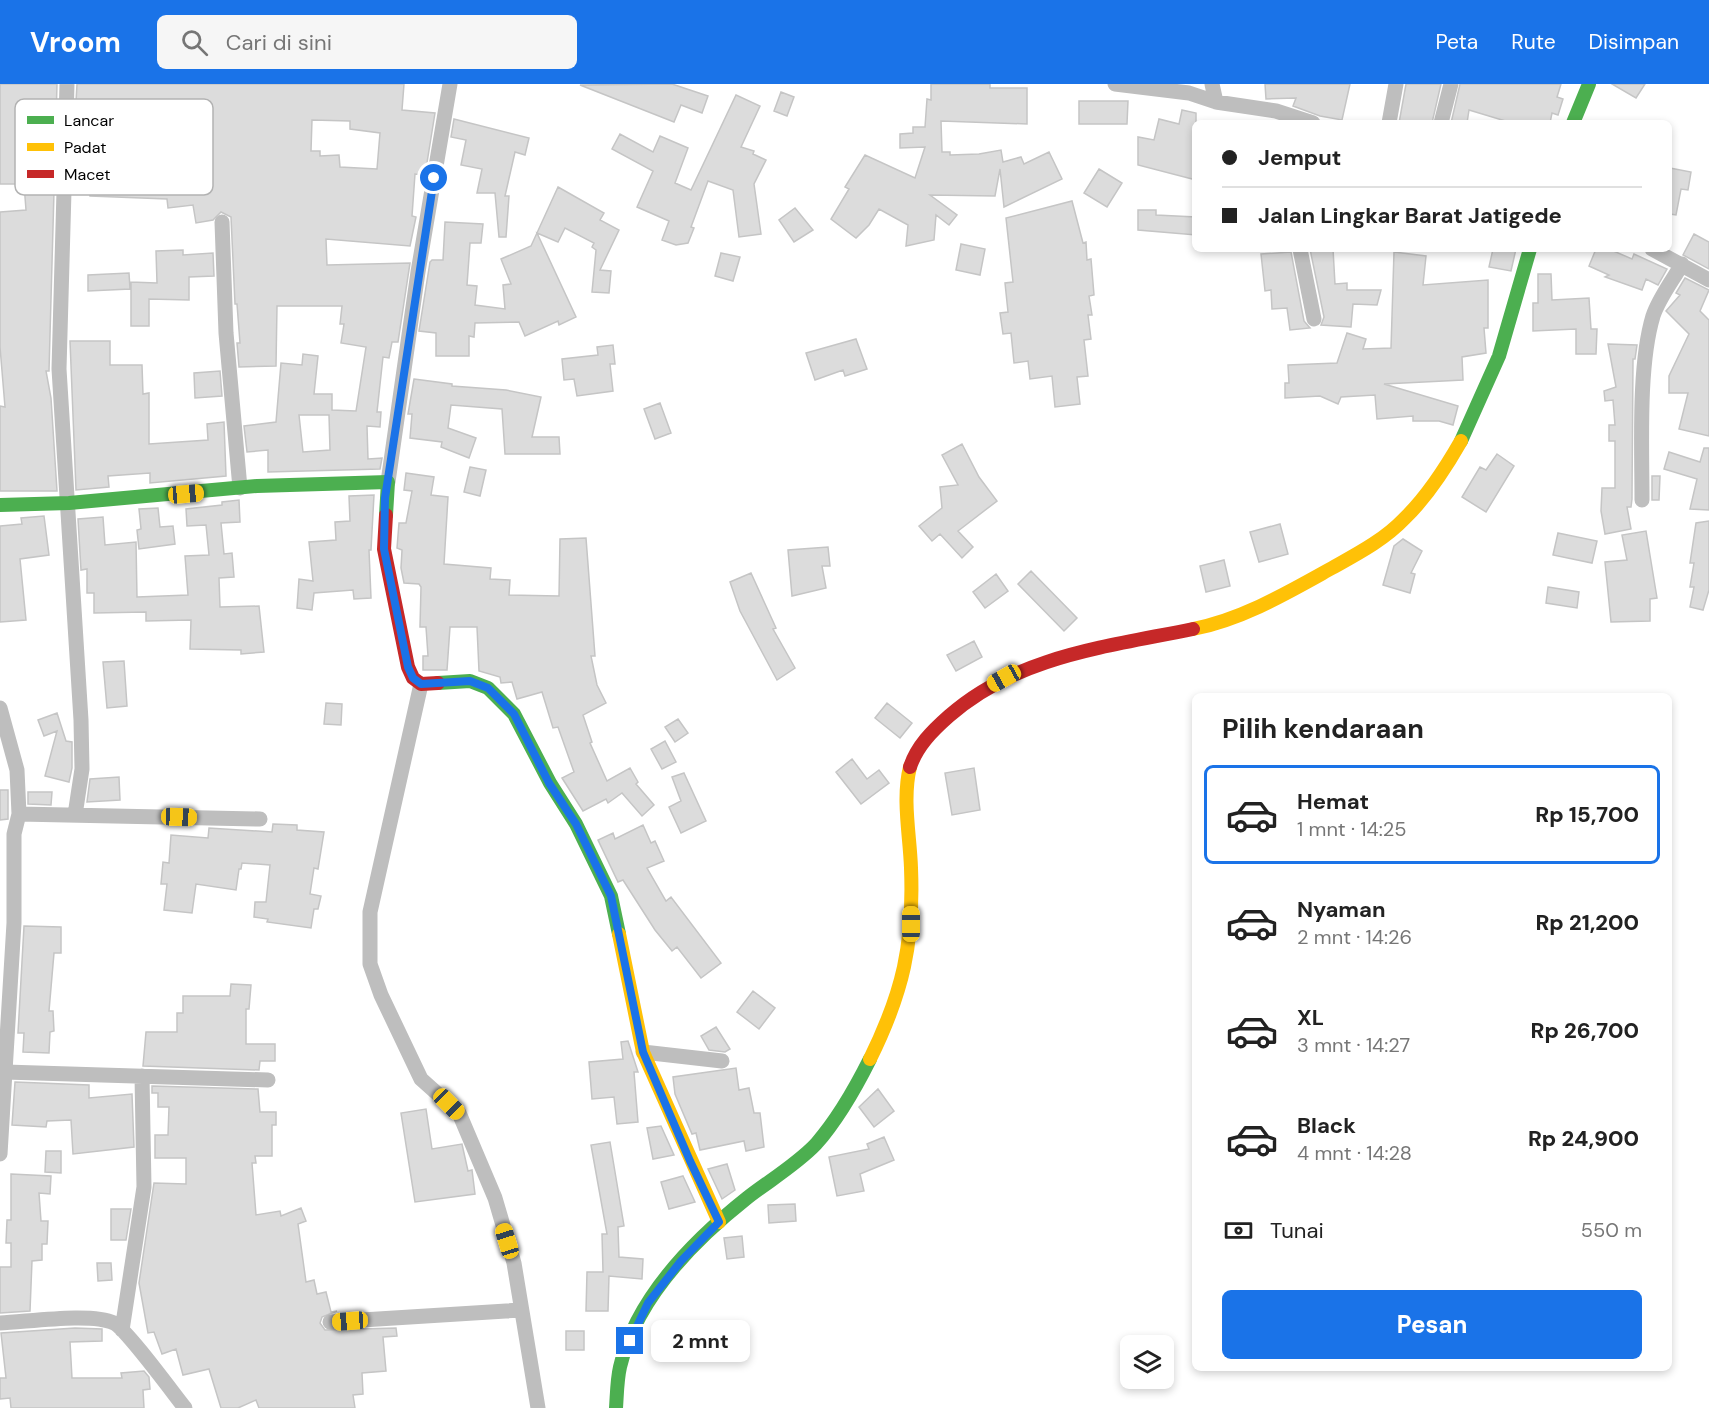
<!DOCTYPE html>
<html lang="id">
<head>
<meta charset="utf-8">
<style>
	:root { --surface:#fff; --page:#f6f6f6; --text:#222; --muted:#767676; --line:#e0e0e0; --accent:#1a73e8 }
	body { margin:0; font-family:"DM Sans",sans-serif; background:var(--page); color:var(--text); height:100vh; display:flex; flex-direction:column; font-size:22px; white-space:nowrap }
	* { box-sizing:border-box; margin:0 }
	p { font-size:20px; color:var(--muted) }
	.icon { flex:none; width:33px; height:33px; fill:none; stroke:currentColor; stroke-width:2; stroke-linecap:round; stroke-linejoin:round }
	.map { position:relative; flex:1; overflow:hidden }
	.side { position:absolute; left:1192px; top:609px; width:480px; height:678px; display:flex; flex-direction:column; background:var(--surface); border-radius:9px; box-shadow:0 3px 9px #0003 }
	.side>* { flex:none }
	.hud { position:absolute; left:1192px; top:36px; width:480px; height:132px; border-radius:9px; box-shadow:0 3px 9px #0003; display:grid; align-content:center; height:132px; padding:0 30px; background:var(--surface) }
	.controls { position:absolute; left:1120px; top:1251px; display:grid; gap:12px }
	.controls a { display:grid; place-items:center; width:54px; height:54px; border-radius:9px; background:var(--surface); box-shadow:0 3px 9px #0003; font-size:30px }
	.end { position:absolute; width:27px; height:27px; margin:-14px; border:8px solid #1a73e8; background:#fff; box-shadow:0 0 0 3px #fff }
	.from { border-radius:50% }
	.bubble { position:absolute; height:42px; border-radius:9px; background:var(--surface); box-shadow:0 3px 9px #0003; font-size:20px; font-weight:800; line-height:42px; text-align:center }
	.car { position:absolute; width:18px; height:36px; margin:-18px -9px; border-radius:8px; box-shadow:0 0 4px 2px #0007; background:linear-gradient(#f5c518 24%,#345 0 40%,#f5c518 0 76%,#345 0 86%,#f5c518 0) }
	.hud b { display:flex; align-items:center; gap:21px; height:57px; font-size:22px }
	.hud b+b { border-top:2px solid var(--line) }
	.hud i { width:15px; height:15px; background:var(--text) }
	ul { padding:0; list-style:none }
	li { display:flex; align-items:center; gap:18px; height:99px; margin:0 12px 9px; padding:0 18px; border:3px solid transparent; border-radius:9px }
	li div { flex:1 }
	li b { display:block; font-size:22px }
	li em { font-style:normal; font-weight:800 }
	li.active { border-color:var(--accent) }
	li>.icon { width:54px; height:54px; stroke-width:1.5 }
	h2 { padding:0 30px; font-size:27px; line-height:72px }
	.pay { display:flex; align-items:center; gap:15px; height:66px; padding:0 30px; font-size:22px }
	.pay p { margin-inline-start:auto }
	.button { display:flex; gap:12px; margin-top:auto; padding:12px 30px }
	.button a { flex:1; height:69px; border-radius:9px; background:var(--accent); color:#fff; font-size:24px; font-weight:800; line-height:69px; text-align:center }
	header { display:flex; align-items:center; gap:36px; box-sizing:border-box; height:84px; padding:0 30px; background:var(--accent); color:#fff }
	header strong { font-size:28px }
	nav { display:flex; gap:33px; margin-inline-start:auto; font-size:21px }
	.search { width:420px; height:54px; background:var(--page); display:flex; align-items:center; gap:15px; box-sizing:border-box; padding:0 21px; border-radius:9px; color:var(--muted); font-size:22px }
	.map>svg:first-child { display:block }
	.building { fill:#dcdcdc; stroke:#c5c5c5; stroke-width:1.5; fill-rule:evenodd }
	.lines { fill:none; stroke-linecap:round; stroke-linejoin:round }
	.street { stroke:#bebebe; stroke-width:15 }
	.fast { stroke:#4caf50; stroke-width:14 }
	.slow { stroke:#ffc107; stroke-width:14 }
	.jam { stroke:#c62828; stroke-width:14 }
	.route { stroke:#1a73e8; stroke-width:8 }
	.key { fill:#fff; stroke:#b2b2b2; stroke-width:1.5 }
	.key-label { font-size:16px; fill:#000 }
</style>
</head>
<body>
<header>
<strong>Vroom</strong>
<div class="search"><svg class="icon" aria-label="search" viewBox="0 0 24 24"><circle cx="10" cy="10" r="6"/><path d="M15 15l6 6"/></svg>Cari di sini</div>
<nav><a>Peta</a><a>Rute</a><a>Disimpan</a></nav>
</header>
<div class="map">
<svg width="1709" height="1324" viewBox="0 0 1709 1324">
	<rect width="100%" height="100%" fill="#fff"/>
	<path class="building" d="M0,0H57L49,287H46L51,314L57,407H0V322L5,323L0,263V128L26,126L24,100H0Z
		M77,0H404L402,26L435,29L425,91L415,90L412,132L416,133L410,162L326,155L327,181L410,179L398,258H392L389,274L383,273L377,328H381L380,343L367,342L368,375L382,374L380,385L268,388V366L247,368L244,342L276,338L281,279L302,281L303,270L318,272L314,310H332V326L356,327L366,263L341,259L344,240H340L342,222H277L276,282L239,283L237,259H240L237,220H235L231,133L221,128L213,136L196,139L193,121L168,124L167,115L90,112V94L168,95L166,68H130V60L82,61V19L76,18ZM312,36L350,37V45L380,49L377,85L340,83L339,71L320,72V67H311ZM299,331H329L330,366L303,368Z
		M672,0L708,12L702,29L681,21L674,38L580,1Z
		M931,0H990V4H1027V40L941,37L942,68H950V71L979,70L1001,66L1003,78L1021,73L1024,80L1049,68L1062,95L1004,123L1000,85L995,112L930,111L957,131L949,141L936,131L934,156L906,162L908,141L879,125L869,141L856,154L831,135L849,105L845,103L865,71L915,94L925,63L900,64V50L913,49V43H925L927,15L931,16Z
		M1265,0H1350L1342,36L1320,32L1293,22L1296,14L1266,15Z
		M1406,0H1441L1432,39H1399Z
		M1460,0H1561L1557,13L1563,15L1558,31L1552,29L1550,39H1512L1469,26L1467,39H1451Z
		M1612,0H1645L1636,14Z
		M781,8L794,13L787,32L774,27Z
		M736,11L760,22L741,63L754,67L753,70L766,76L754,100L761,150L739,153L733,106L708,97L691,143L694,144L688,159L676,161L662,156L669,137L637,123L653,87L612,65L620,50L653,68L660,52L688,64L675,99L691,106Z
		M1079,17H1128L1127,40H1079Z
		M1182,26L1196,29V96L1138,81V53L1154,56L1159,35L1179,40Z
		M454,35L529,54L525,71L515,68L505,112H509L506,153H499L495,109H477L482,85L461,81L466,56L451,53Z
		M1670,84L1691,88L1688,106L1681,105L1676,131L1670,130Z
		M1099,85L1122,99L1107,123L1084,109Z
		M558,103L604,129L600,136L619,146L600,186L611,187L609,209L592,208L596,166L592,163L594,159L565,144L558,158L537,149L576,233L559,241L558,237L525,252L519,238L475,239L474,253L469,252V272H436V249L419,247L430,178L432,176H443L445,138L483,140L481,159H470L467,201L477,202L475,221L505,225L503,201L511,200L501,175L531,162Z
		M1072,117L1083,159L1086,158L1087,176L1091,175L1094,211L1089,212L1092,231H1088L1091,255L1084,256L1088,292L1077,293L1080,320L1055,323L1052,292L1030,295L1028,277L1014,279L1011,249L1003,250L1000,229L1008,228L1005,199L1013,198L1006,134Z
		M795,124L813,146L794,158L779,136Z
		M1138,126H1156V131L1196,133V151L1138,146Z
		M1694,150L1709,158V185L1683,171Z
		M961,160L985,165L980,191L956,186Z
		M1310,165H1333L1335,200L1347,199V206H1381L1377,221L1353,220L1351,243L1321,241L1324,233Z
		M1493,165H1516L1511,187L1489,183Z
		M1596,165H1609L1632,175L1634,170L1667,185L1658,201L1646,195L1642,206L1605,193L1609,191L1589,182Z
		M183,166V171L213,169L214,192L189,193V216L149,215V242H131V198L157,199L156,167Z
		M1291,168L1304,237L1310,244L1290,246L1287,224L1272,225L1271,206L1265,207L1261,170Z
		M1394,168L1426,172L1423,201L1488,196V244H1484L1486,269L1462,273L1463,296L1384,300L1458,322L1453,341L1439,337H1413V332L1377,335L1375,311L1341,313L1338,320L1320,312L1285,314V299H1289L1288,281L1337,279L1347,249L1366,255L1363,265L1391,264Z
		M721,169L740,173L733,197L715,192Z
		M129,189L130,205L88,207V191Z
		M1538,190H1551L1552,216L1589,214L1591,245H1597L1596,270H1576V245L1533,247V219H1538Z
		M1685,194L1709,206L1700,227L1709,236V352L1679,345L1688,309H1669V292L1689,250L1666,227L1680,211L1676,209Z
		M856,255L867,285L845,292L843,286L815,296L806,269Z
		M70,257H110V281H142L143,310L149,309V360L208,356L207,340L224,338L226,392L150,399V389L108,392L109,403L76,406Z
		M1608,260L1637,261L1635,275H1633L1632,415L1631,423H1627L1631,445L1605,450L1601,427L1602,404H1615V357H1609V341H1615L1613,316L1605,317L1604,307L1616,303Z
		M613,261L615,280H610L613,307L577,312L574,295L564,296L562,275L598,271L597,263Z
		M220,287L222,312L195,314L194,289Z
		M414,295L452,300V302L506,306L541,313L532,353H559L560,370H505L502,325L451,321L448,344L476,354L469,374L441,363L442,358L410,354L412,330H408Z
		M660,319L671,349L655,355L644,325Z
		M962,360L979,393L997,417L958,447L973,463L962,474L940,450L932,457L919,442L942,424L940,403L958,401L942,371Z
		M1704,364H1709V426L1690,425L1697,395L1664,385L1669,368L1700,378Z
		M1497,370L1514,382L1486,428L1462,413L1480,383L1486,386Z
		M470,383L486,386L480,412L464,408Z
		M406,389L434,393L431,411L448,413L444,480L491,484L490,495L510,496L509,511L559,512L560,455L586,454L595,572H591L597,601L606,619L583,631L592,658L590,659L607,697L630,684L638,698L636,700L654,721L642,732L622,709L608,719L606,715L583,727L562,694L574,688L558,643L553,644L542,608L517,615L512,598L501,599L500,593L479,587L477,543H450L447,586H423V572H428L426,543H420L421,503L419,500L404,499L401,484L402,466L397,464L399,439H406L412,407L404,406Z
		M1652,392H1660L1659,416H1652Z
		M374,411L371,466H369L371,514L354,515L353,506L314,509L312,526L297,524L299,495L313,497L309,458L336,456L335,438L350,437L349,412Z
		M239,416L240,438L221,439L224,470L232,469L234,493L219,494L220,523L259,522L264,568L241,570V566L190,565L191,536L146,537V528L94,529V509H87V485L81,486L78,435L103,433L105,461L136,458L137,513L188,511L185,472L209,471L206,441L187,442L186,425L222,421V418Z
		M158,424L160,443L173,442L175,460L139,465L137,446L141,445L139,425Z
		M44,432L49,471L20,475L26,536L0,538V442L22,440L21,434Z
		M1709,437V506L1703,526L1690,523L1694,503H1690L1694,479H1690L1696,439Z
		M1280,440L1288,470L1259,478L1250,448Z
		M1646,447L1657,514L1650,515V537L1611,538L1605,478L1627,476L1622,451Z
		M1558,449L1597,457L1592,479L1553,471Z
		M1403,455L1422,467L1411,489L1415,490L1410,509L1383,501L1394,462Z
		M828,463L830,482H822L826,504L792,512L788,466Z
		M1224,476L1230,502L1206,508L1200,482Z
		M1031,487L1077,534L1064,547L1018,500Z
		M751,489L776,544L773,545L795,584L777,596L740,527L730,498Z
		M996,490L1008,507L985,524L973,508Z
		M1548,503L1579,508L1577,524L1546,519Z
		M974,557L982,573L956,587L947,571Z
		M124,577L127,622L107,624L103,578Z
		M326,619L342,620L341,641L324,640Z
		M887,619L912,639L900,654L875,634Z
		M57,629L66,657L72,658V684L69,698L45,692L57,647L44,652L38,636Z
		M678,635L688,649L675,658L665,643Z
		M665,657L676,678L662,685L651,665Z
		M852,675L867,695L879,686L889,699L861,720L836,688Z
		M974,684L980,726L952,731L945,689Z
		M684,689L706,737L681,749L669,723L681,717L672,693Z
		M119,693L120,716L87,718L90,695Z
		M0,706H8V735L0,736Z
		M28,708H52L51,721L28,720Z
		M273,740L297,741V746L324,748L318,785L314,784L310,810L321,812L318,825H314L311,844L267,838L268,835L254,833L255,818H266L270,781L242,779L241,785H239L236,806L196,800L192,829L164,826L167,800H161L163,778L169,779L171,751L208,754L209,744L272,748Z
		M643,741L651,759L655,757L664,777L647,784L666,817L671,813L721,879L701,894L677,863L672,867L655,846L623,796L618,798L598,756L613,749L615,755Z
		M24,842L61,843V869H54L49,927H53L54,947L50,948L49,969L23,968L24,949H18Z
		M231,900L251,901L249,925H246V960H275V977H260L259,986L143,982L146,948H177V929H183V912H230Z
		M753,907L775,924L759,945L737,928Z
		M716,943L730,965L725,968L709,966L701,952Z
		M628,957L638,988H634L638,1038L617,1040L614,1013L592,1015L589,978L623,975L621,958Z
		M736,984L739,1006L749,1004L754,1029H760L764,1063L746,1067L744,1057L700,1066L696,1049L692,1050L675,1010L673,993Z
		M15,998L89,1001V1014L132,1010L134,1063L73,1070L71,1036L47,1037L46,1043L12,1041Z
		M152,1002L258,1005L260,1028H276V1041H272V1072H255L256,1079H252L256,1131L280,1127L281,1132L301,1124L306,1137L298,1140L306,1198L314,1196L317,1210L326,1208L331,1228L337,1227L322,1233L320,1239L325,1246L396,1244L397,1252L383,1253L386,1287L362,1289L363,1310L353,1311L355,1324H259L256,1316L238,1324H221L209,1285L183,1291L176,1265L162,1270L154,1248L148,1249L139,1199L154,1099L186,1100V1074H155V1051H168L169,1023H158V1009H152Z
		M878,1005L894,1027L874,1043L859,1023Z
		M426,1025L432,1065L462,1060L468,1087L472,1086L475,1110L415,1118L401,1029Z
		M661,1042L674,1071L653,1075L647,1044Z
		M884,1053L894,1076L860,1090L864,1107L837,1112L829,1073L869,1065L867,1060Z
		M610,1058L624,1142L618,1143L619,1173L643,1175L642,1195L609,1192L608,1227H586L587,1188H603L602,1150H607L591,1061Z
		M46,1067H61V1089L45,1088Z
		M727,1080L735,1106L722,1115L708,1085Z
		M11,1090L51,1092L50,1110L39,1109L41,1137H48L47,1160H42V1176L32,1177L30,1227L0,1229V1183H11V1159H6L7,1136H11Z
		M683,1092L695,1118L669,1125L661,1098Z
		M795,1120L796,1137L769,1139L768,1121Z
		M111,1125H131L126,1156H111Z
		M742,1152L744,1173L727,1175L724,1154Z
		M97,1179H111L112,1196L98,1197Z
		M75,1244L102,1245V1257L70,1258L72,1294H122L121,1289L144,1287L149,1293L150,1305L143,1306L144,1324H11L10,1314L0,1315V1294H6L1,1249Z
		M566,1247H584V1266H566Z"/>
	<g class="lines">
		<path class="street" d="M67,0L59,285L81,636L82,685L75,731
			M1115,0L1189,9L1216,18L1276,27L1313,39
			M1212,0L1216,18
			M1389,39L1396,0
			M1441,39L1451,0
			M222,138L226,249L240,404
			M1300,165L1314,235
			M1652,165L1709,196
			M388,398L418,188L450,0
			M1642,416C1642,363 1638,282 1653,232C1659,214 1673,196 1682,180
			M421,600L370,828V880L381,911L421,995L459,1029L495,1114L514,1179L538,1324
			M0,624L17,686L19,730L14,750V839L0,1070
			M19,730L260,735
			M643,968L722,977
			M5,988L268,996
			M330,1238L521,1226
			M0,1239C27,1238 91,1228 114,1239C127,1246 173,1309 185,1324
			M122,1246L144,1103L142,992"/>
		<path class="fast" d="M1573,39L1589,0
			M1461,357L1499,272L1530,165
			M0,421L69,419L257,402L388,398L386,431
			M438,599L470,597L488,604L514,630L550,699L576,740L611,812L619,850
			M616,1324C617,1310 617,1296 620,1283C636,1214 694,1156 747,1114C770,1096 796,1081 816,1060C838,1035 855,1005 870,975"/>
		<path class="slow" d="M1193,545C1243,535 1287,509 1332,484C1357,470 1384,456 1404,435C1427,413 1445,385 1461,357
			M619,850L643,968L719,1138
			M870,975C903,908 914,860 911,784C910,752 902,715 910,683"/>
		<path class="jam" d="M386,431L384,465L408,583L413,594L421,600L438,599
			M910,683C917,662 932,647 949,632C1017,572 1106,563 1193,545"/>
	</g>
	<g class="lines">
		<path class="route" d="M434,94L385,414L384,465L408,583L413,594L421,600L470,597L488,604L514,630L549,699L576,740L611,812L643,968L690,1077L719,1138L681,1177L648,1219L630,1257"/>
	</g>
	<rect x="15" y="15" width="198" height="96" rx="9" class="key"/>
	<rect x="27" y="32" width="27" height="8" fill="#4caf50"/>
	<rect x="27" y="59" width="27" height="8" fill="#ffc107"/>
	<rect x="27" y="86" width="27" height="8" fill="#c62828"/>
	<g class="key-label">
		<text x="64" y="42">Lancar</text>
		<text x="64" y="69">Padat</text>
		<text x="64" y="96">Macet</text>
	</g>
</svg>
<div class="controls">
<a><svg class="icon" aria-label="layers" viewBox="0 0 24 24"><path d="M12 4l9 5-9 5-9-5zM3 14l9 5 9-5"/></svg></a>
</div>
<i class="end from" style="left:434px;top:94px"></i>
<i class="end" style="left:630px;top:1257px"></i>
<div class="bubble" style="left:651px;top:1236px;width:99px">2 mnt</div>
<i class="car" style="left:186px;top:410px;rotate:85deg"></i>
<i class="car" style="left:1004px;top:594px;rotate:241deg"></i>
<i class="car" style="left:179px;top:733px;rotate:92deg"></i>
<i class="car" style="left:911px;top:840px;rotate:0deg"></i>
<i class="car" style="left:449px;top:1020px;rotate:135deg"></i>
<i class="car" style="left:507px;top:1157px;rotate:343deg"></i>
<i class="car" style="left:350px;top:1237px;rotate:266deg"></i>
<div class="hud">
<b><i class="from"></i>Jemput</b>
<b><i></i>Jalan Lingkar Barat Jatigede</b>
</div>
<section class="side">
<h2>Pilih kendaraan</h2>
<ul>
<li class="active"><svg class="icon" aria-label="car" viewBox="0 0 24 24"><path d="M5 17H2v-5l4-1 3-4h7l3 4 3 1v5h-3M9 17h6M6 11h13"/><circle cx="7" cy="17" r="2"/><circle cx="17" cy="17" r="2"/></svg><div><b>Hemat</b><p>1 mnt · 14:25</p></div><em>Rp 15,700</em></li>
<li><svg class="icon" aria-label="car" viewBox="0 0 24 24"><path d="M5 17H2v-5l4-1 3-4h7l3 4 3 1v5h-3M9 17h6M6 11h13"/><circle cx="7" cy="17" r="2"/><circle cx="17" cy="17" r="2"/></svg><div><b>Nyaman</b><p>2 mnt · 14:26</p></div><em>Rp 21,200</em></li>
<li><svg class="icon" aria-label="car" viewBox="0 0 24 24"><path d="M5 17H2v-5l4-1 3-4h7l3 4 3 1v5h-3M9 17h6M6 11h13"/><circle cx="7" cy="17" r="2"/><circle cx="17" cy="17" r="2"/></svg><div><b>XL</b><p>3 mnt · 14:27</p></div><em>Rp 26,700</em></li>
<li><svg class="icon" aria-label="car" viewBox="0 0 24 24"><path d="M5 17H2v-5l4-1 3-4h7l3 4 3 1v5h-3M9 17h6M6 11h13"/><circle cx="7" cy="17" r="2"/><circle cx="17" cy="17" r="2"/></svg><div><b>Black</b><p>4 mnt · 14:28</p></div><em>Rp 24,900</em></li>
</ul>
<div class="pay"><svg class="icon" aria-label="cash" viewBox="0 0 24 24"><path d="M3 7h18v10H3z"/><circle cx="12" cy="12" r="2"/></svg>Tunai<p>550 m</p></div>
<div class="button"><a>Pesan</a></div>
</section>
</div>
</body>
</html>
